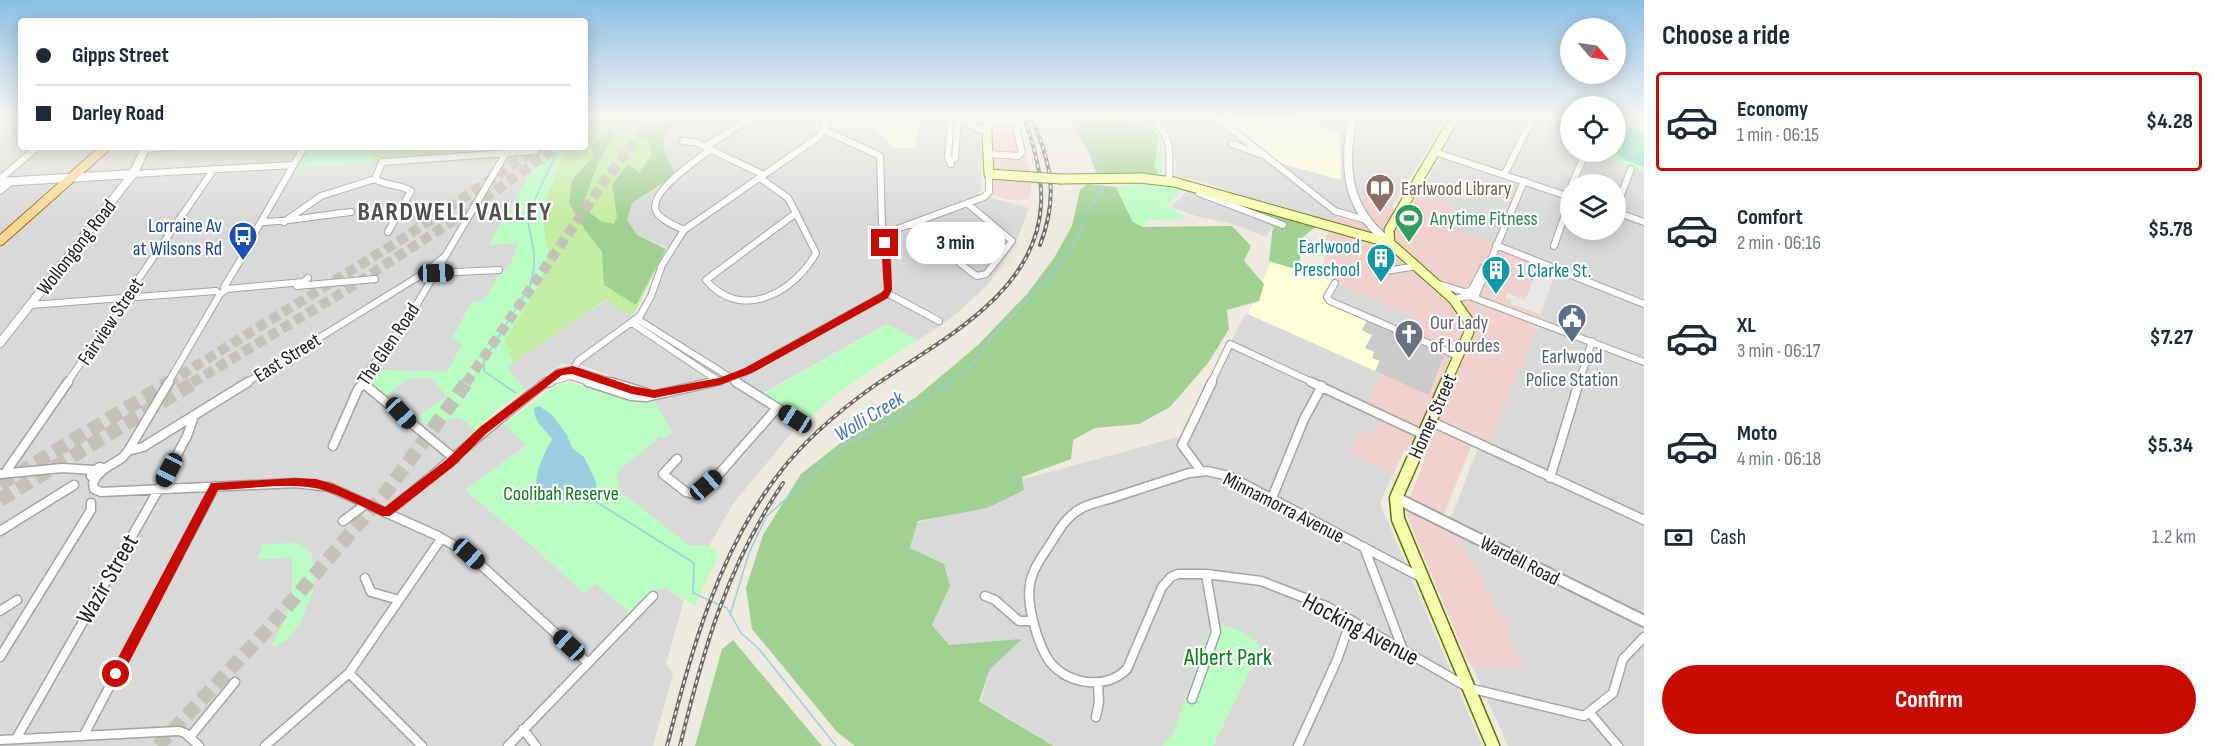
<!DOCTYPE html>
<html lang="en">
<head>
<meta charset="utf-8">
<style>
	:root { --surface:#fff; --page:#f6f6f7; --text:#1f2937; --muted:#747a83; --line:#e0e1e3; --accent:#c80b00 }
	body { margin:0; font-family:"Sofia Sans Condensed",sans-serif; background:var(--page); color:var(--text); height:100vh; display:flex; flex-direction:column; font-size:22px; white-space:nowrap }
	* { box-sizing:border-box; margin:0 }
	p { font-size:20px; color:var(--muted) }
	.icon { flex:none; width:33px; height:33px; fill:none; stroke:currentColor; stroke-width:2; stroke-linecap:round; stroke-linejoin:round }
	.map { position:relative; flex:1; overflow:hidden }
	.sheet { display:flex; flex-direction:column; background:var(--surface); width:570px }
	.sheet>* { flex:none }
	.guide { position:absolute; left:18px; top:18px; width:570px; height:132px; border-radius:6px; box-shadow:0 3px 15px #0003; display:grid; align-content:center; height:132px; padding:0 18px; background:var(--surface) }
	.needle { width:39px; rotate:119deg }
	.fabs { position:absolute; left:1560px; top:18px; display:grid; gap:12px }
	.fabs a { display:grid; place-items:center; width:66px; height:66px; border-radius:50%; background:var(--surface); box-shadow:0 3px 15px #0003; font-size:30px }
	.end { position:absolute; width:27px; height:27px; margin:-14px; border:8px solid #c80b00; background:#fff; box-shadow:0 0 0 3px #fff }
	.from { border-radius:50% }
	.bubble { position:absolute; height:42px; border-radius:21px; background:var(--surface); box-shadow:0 3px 15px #0003; font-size:20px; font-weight:700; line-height:42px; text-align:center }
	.car { position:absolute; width:18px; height:36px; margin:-18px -9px; border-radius:8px; box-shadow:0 0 4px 2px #0007; background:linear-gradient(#222 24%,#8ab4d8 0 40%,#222 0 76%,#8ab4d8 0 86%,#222 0) }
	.guide b { display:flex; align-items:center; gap:21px; height:57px; font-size:22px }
	.guide b+b { border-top:2px solid var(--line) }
	.guide i { width:15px; height:15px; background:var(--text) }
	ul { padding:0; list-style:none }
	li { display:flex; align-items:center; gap:18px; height:99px; margin:0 12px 9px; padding:0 6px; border:3px solid transparent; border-radius:6px }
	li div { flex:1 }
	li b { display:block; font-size:22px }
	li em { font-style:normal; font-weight:700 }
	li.current { border-color:var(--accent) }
	li>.icon { width:54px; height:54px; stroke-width:1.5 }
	h2 { padding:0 18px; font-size:27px; line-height:72px }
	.pay { display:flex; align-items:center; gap:15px; height:66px; padding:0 18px; font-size:22px }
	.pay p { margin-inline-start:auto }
	.cta { display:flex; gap:12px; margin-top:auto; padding:12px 18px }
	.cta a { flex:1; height:69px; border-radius:36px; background:var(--accent); color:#fff; font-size:24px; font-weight:700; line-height:69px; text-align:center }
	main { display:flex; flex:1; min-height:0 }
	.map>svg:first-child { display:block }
	.residential { fill:#dad9d9; fill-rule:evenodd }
	.commercial { fill:#f1d1ce }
	.education { fill:#fdffd9 }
	.religious { fill:#cacaca }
	.grass { fill:#c3eda2 }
	.forest { fill:#a1d192 }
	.park { fill:#b9fdc2 }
	.pitch { fill:#78e4c0 }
	.parking { fill:#e8e8e8 }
	.water { fill:#9dcde0 }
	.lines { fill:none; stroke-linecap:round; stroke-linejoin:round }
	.stream { stroke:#9dcde0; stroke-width:1.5 }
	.motorway-tunnel-far1 { stroke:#c4c1b9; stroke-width:10; stroke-dasharray:10 5; stroke-linecap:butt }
	.motorway-tunnel { stroke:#c4c1b9; stroke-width:14; stroke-dasharray:14 7; stroke-linecap:butt }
	.minor-far1-casing { stroke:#a3a3a3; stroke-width:8 }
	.minor-casing { stroke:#a3a3a3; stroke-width:11 }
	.tertiary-far1-casing { stroke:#a3a3a3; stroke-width:10 }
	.tertiary-casing { stroke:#a3a3a3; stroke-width:14 }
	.secondary-far1-casing { stroke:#637600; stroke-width:11 }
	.secondary-casing { stroke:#637600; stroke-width:15 }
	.primary-casing { stroke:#946b00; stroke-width:11 }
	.minor-far1 { stroke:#fff; stroke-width:6 }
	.minor { stroke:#fff; stroke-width:8 }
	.tertiary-far1 { stroke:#fff; stroke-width:8 }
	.tertiary { stroke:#fff; stroke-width:10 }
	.secondary-far1 { stroke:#f5feaf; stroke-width:9 }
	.secondary { stroke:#f5feaf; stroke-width:12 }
	.primary { stroke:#ffd795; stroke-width:9 }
	.rail-casing { stroke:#6a6a6a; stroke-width:4 }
	.rail { stroke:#fff; stroke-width:1.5; stroke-dasharray:4; stroke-linecap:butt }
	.secondary-bridge-casing { stroke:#637600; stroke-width:11; stroke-linecap:butt }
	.secondary-bridge { stroke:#f5feaf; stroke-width:9 }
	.route { fill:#c80b00 }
	.labels { text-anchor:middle; stroke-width:4.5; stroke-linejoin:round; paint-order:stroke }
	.education-label { font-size:20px; fill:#785e54; stroke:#fff; text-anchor:start }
	.leisure-label { font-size:20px; fill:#27864d; stroke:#fff; text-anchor:start }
	.transit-label { font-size:20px; fill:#164399; stroke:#fff; text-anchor:end }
	.culture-label { font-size:20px; fill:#0d838f; stroke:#fff; text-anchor:end }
	.street-label { font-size:20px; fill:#1c1c1c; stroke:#fff }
	.worship-label { font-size:20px; fill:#5b616d; stroke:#fff; text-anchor:start }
	.service-label { font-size:20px; fill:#4e5e75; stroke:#fff }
	.park-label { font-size:20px; fill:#048015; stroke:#fff }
	.water-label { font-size:21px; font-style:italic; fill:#4274b1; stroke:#fff }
	.near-street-label { font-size:24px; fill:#1c1c1c; stroke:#fff }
	.near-park-label { font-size:24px; fill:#048015; stroke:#fff }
	.district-label { font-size:26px; font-weight:bold; letter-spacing:1.5px; fill:#4f4f4f; stroke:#fff }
</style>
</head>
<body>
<main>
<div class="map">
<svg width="1644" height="746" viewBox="0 0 1644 746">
	<rect width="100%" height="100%" fill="#eeeae0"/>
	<path class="residential" d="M0,116H21V147H99L0,234Z
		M691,116H979L982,144L981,191L978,194L1029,208L1016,243L990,282L960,311L938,328L917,340L887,324L763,393L803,419L733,504L709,546H689L621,492L616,473L660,436L672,432L644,388L583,366L562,364L525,390L507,367L608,299L623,314L644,316L654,300L662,273L675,251L637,235L627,221L632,203L654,190L665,192L684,175L663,171L661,139L668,127L686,126Z
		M1155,116H1448L1392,207L1362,196L1356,215L1339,214L1332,222L1264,205L1202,181L1177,177L1173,135Z
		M1465,116H1570V152H1616V116H1644V746H1508L1473,667L1524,668L1510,643L1508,623L1496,610L1482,577L1453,534L1451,517L1477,451L1489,443L1541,319L1556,267L1443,225L1455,208L1418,195ZM1570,184H1616V230H1570Z
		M114,147H308L298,167L374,163L384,157L546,147L489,244L519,243L512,262L499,276L484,301L472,302L452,338L463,345L447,372L375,370L386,396L407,379L431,378L447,396L417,417H459L476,430L504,424L527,445L465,490L532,546L584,593L594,583L648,600L653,590L666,588L684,600L666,664L673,674L653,746H0V248Z
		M1187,191L1251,215L1273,226L1266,237L1230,223L1199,217L1171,207Z
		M1339,284L1419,319L1411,341L1440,353L1429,395L1380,503L1482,746H1055L981,701L990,669L949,645L932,625L950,586L910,548L918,523L1024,491L1020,480L1182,436L1246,313L1276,327L1324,306Z"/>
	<path class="commercial" d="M994,133L1020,135L1032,180L1029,199L1010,200L993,195Z
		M1418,195L1455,208L1444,225L1556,267L1541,319L1489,443L1475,437L1444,514L1410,497L1425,460L1404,450L1393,474L1349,452L1361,430L1373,435L1385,410L1368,401L1382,374L1429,395L1440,353L1411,341L1419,319L1339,284L1323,272L1327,236L1332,222L1338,214L1356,215L1362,196L1407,213Z
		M1410,512L1453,534L1482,577L1496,610L1508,623L1510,643L1525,668L1473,667L1468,662L1406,514Z"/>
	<path class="education" d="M1219,116H1296L1309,125L1340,133L1341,180L1279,163Z
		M918,125L916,148H893L875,128Z
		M1273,258L1331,281L1322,295L1323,300L1367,321L1362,330L1372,335L1375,352L1380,361L1375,371L1248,314Z"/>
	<path class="religious" d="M1367,321L1440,353L1443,357L1429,395L1375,371L1380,361L1372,358L1374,352L1365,348L1372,335L1362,330Z"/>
	<path class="grass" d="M585,116H691L686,126L668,127L661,139L663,171L674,172L654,190L632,203L627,220L637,235L666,249L634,314H623L607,299L513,363L504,341L541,282L548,251L541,212L567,147H585Z
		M374,147H520L384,157L374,163L369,153Z"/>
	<path class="forest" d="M659,116H689L678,122L663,137L665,153L674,172L669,179L632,203L627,220L637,235L666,249L636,305L604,285L602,252L585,230L569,203L572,180L593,157L592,145L612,126L613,137L598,163L582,207L601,221L614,224L617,217L612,184L628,164L639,173L652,154L648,139L641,128Z
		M1067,116C1101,116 1137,108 1160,138L1155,165L1159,174H1097L1086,147Z
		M1087,184L1116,187L1133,222L1143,227L1232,226L1251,246L1244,261L1264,284L1259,301L1227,310L1229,329L1208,363L1170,407L1139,424L1095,428L1073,440L1071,459L1022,477L1024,490L987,508L918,521L910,548L944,564L950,586L932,625L949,645L1022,639L990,669L979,701L1054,746H855L837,732L752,629L746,588L763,535L801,474L857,430L915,398L978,345L1027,294L1054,258L1072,226L1080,190Z
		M1249,208L1317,226L1304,236L1298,270L1269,261L1273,226L1251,215Z
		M733,640L822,746H695L722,649Z"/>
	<path class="park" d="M835,116H908L907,123L832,126Z
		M1123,116H1144L1160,130L1163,171L1158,174L1154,166L1159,137L1153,130Z
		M1616,120L1644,123V172L1588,154L1590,152H1616Z
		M308,147H374L369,153L374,163L297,167Z
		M546,147H567L541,212L548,251L541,282L504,341L513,363L507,367L525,390L500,407L476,430L459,417L427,426L417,417L447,396L431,378L407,379L386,397L369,383L375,370L447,372L462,345L452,338L472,302L484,301L499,276L512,262L518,243L489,245Z
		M1156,182L1182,190L1166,206L1183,215V219L1147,220L1143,227L1133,222L1116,187Z
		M888,324L917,340L838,393L809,418L803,419L763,394Z
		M570,382L628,400H654L672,432L664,438L660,436L616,473L621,492L689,545L709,546L719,554L695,606L666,588L653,590L648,600L631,614L595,584L584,593L532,545L465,490L527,446L504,424L555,386Z
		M298,543L311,552L316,575L312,594L299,625L286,641L271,647L292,604V558L258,559L262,544Z
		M1212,623C1229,626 1252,633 1261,649L1213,746H1162L1173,734Z"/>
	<path class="pitch" d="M1616,125L1644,130V167L1626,160L1615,152Z"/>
	<path class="parking" d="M1037,116H1061L1079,146H1068L1066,141H1064L1065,146H1059L1060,151H1054L1056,157H1052Z
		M1538,267L1555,275L1540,314L1511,304V299L1506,298L1507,293L1521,298L1525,301Z"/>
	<path class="water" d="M539,406L552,415L567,435L572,448L584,457L596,482V502C582,499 567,503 553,500C521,494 544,455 552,439C544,427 534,423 534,408Z"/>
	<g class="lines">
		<path class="stream" d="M1076,116L1100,174
			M516,393L484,371V360L530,286L534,268V252L527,217L559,147
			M595,501L694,563L693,593L727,608L741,633L759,649L836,746
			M730,615L749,553L766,517L847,443L891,422L971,367L992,337L1062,263L1081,232L1084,213L1103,191L1101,181"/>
		<path class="motorway-tunnel-far1" d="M585,127L601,116
			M168,383L407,236L539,147
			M192,383L343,292L448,224L557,147
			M466,383L608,176L657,116"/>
		<path class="motorway-tunnel" d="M0,484L170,382
			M0,500L195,382
			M158,746L266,631L387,491L467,382"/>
		<g class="minor-far1-casing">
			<path id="minor-far1" d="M951,116L948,157L951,164
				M956,116L978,129L989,131
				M1150,116C1173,137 1170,152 1169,181
				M1215,116L1335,211L1366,220
				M988,123H1015L1022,152L1018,156L989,154
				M824,130L880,156L882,225L887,236
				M683,141L695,142L764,175
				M1232,144L1260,154
				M705,147L755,116
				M145,149L172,147
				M1435,152L1570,197
				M951,160L955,158L958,117
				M133,174L293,165
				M1504,175L1534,116
				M760,178L788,198L796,213
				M0,179L38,147
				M1572,184L1586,152
				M0,191L11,182
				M1199,193L1283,225
				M1616,208L1631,169
				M1616,212L1644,222
				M796,213L816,253C794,293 741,322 706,280Z
				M264,222C293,221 321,215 351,212
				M284,222L321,196L375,179
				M912,224L971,272L977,276L986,274L1012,241L968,204
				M684,230C676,226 660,220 656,211C648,192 698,159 711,149
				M388,232L411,191C401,184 388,187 375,179L382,162L535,151
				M1496,245L1644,304
				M1554,246L1570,200
				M246,248L304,147
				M1379,272L1418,266
				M436,273L499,270
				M1335,283L1327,297L1330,301L1458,356
				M1439,284L1464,292L1471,291L1483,268
				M297,286L375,279
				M224,287L249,246
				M887,293L939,321
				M1472,297L1644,362
				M1453,299L1476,295L1524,181
				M30,305L216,291
				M637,319L739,383
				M632,323L720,382
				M570,376L578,361L640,316L651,296L662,265L684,230L820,136L828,116
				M67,383L214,169
				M168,383L220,294L227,289L303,282L308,278
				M246,383L421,275L444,257
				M364,383L367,373L410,316L506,153
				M544,383L559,372L573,370L616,383
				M546,383L570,376L592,383
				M707,383L736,377L884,295L888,290L887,236L900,228L984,197L989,192V174
				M1211,383L1230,344L1314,383
				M1579,383L1592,341"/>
		</g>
		<g class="minor-casing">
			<path id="minor" d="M588,382L631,396L646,397L714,382
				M611,382L647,393
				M736,382L795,419
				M1311,382L1424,435
				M546,383L550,382
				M364,384L455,459
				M1430,421L1644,520
				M333,446L358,389L365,382
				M128,451L143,447L248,382
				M677,459L663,474L686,492L697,495L719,474L777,408
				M100,467L104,469L96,477L91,476L92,472Z
				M104,469L122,458L128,451L169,382
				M1201,471L1182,445L1212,382
				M5,473L68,382
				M0,474L62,468L93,470
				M96,477L93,483L94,489L101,492L295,483L329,487L438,536L469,554L588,663
				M1550,478L1579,382
				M1272,498L1304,419L1322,386
				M386,513C441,470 491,424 546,382
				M343,521L366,504
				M0,531L74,485
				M1364,547L1403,650
				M365,578L371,592L399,600
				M1422,578L1229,476L1207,471L1189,473C1164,481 1140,489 1115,497C1104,501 1090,503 1080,509C1066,517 1059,530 1051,543C1043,555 1032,570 1030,584C1026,604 1038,646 1050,662C1069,685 1106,690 1127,669L1162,587L1171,577L1178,574H1206L1261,581L1328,607L1469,688L1584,716L1613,693L1623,659L1644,637
				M985,596L995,600L1019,621H1033
				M0,611L17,600
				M0,657L91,510V503
				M349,673L422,746
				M1192,699L1216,632L1206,574
				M1590,713L1618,746
				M1096,717L1099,702L1098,684
				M523,729L536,746
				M84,735L215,486
				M190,737L235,682
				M16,739L160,487L187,436L194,416
				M0,740L179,731L185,733L199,746
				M265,746L349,673L441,539
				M508,746L653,596
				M1298,746L1337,660L1351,620"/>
		</g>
		<g class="tertiary-far1-casing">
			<path id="tertiary-far1" d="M1353,116C1343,165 1345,206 1386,240
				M0,182L133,174
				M0,343L133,174L146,147"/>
		</g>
		<g class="tertiary-casing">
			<path id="tertiary" d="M1396,498L1644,621"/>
		</g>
		<g class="secondary-far1-casing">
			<path id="secondary-far1" d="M986,116L989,174L1032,177
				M1140,178L1174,182L1390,243L1453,299L1468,320L1469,332L1446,383
				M1061,179L1144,178
				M1390,243L1389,230L1456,116"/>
		</g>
		<g class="secondary-casing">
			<path id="secondary" d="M1447,382L1396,498L1398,519L1493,746"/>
		</g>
		<g class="primary-casing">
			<path id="primary" d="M0,241L106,147"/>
		</g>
		<use href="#minor-far1" class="minor-far1"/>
		<use href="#minor" class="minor"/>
		<use href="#tertiary-far1" class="tertiary-far1"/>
		<use href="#tertiary" class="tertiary"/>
		<use href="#secondary-far1" class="secondary-far1"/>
		<use href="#secondary" class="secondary"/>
		<use href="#primary" class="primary"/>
		<g class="rail-casing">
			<path id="rail" d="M1031,116C1051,164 1059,195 1040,245
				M667,746C692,649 718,551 781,471C806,439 838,412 871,388C936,342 1036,296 1041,205C1043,175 1033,144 1024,116
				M680,746C704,647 726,569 783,483"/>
		</g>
		<use href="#rail" class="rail"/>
		<g class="secondary-bridge-casing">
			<path id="secondary-bridge" d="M1032,177L1061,179"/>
		</g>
		<use href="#secondary-bridge" class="secondary-bridge"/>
	</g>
	<linearGradient id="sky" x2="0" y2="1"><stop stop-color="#8abee5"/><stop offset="0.53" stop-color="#f7f6f1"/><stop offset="1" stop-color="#f7f6f1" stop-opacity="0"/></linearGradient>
	<rect width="1644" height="220" fill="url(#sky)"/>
	<path class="route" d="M885,240L890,243L892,290L888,298L752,373L720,385L654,398L632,394L572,374L562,375L487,433L454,466L390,516H382C364,508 345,497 326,491C296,481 249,489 218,490L121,678H112L110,674L112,669L211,483L295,478L316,479L333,484L385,507L446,460L480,427L556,370L573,366L632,386L654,390L719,378L745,368L881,293L884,290L881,243Z"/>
	<defs>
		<g id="library-pin" transform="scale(1.5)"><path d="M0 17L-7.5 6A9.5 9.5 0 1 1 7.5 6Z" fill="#8d6e63" stroke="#fff"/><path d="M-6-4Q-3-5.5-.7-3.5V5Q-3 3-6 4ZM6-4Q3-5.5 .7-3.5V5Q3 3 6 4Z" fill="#fff"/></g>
		<g id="stadium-pin" transform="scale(1.5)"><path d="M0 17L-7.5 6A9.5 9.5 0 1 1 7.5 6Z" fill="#2e9e5b" stroke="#fff"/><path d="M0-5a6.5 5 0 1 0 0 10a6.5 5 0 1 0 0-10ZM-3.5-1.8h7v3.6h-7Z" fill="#fff"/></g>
		<g id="bus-pin" transform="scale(1.5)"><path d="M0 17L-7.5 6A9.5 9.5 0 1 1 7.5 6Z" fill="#1a4fb4" stroke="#fff"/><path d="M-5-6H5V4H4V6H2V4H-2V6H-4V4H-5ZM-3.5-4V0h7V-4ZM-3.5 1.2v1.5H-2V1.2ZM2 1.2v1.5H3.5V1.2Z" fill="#fff"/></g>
		<g id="building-pin" transform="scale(1.5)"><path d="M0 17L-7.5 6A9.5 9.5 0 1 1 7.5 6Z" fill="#0f9aa8" stroke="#fff"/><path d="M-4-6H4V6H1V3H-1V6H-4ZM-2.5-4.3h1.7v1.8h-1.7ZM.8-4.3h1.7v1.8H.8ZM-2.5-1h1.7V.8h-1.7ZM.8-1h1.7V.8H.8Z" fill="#fff"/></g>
		<g id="civic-pin" transform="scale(1.5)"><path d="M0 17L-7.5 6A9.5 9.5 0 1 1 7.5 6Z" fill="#5c6f8a" stroke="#fff"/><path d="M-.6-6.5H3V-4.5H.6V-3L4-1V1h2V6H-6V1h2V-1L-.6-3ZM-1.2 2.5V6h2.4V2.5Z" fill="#fff"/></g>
		<g id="church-pin" transform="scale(1.5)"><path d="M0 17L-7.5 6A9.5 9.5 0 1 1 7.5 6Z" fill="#6b7280" stroke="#fff"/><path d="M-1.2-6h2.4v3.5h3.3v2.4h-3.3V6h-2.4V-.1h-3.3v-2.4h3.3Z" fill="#fff"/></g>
	</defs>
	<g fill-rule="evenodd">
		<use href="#library-pin" x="1380" y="188"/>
		<use href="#stadium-pin" x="1409" y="218"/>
		<use href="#bus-pin" x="243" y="236"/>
		<use href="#building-pin" x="1381" y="258"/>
		<use href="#building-pin" x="1496" y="270"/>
		<use href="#civic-pin" x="1572" y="318"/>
		<use href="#church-pin" x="1409" y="334"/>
	</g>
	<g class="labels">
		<g class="education-label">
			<text x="1401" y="195">Earlwood Library</text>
		</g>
		<g class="leisure-label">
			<text x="1430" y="225">Anytime Fitness</text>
		</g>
		<g class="transit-label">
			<text x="222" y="232">Lorraine Av<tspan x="222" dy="23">at Wilsons Rd</tspan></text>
		</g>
		<g class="culture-label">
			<text x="1360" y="253">Earlwood<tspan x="1360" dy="23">Preschool</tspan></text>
			<text x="1517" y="277" text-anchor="start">1 Clarke St.</text>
		</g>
		<g class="street-label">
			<text transform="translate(76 247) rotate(-52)" y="7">Wollongong Road</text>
			<text transform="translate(110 321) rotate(-56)" y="7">Fairview Street</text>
			<text transform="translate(388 344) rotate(-56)" y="7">The Glen Road</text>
			<text transform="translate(287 357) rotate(-32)" y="7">East Street</text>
			<text transform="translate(1432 416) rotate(-66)" y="7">Homer Street</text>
			<text transform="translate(1284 507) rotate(27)" y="7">Minnamorra Avenue</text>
			<text transform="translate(1520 560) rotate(27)" y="7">Wardell Road</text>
		</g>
		<g class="worship-label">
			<text x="1430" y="329">Our Lady<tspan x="1430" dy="23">of Lourdes</tspan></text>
		</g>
		<g class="service-label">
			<text x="1572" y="363">Earlwood<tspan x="1572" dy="23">Police Station</tspan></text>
		</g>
		<g class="park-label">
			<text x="561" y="500">Coolibah Reserve</text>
		</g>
		<g class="water-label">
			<text transform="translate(869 416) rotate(-31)" y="7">Wolli Creek</text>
		</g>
		<g class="near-street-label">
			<text transform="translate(107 579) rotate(-60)" y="8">Wazir Street</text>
			<text transform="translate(1361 629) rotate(28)" y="8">Hocking Avenue</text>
		</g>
		<g class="near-park-label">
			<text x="1228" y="665">Albert Park</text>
		</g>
		<g class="district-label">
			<text x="455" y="220">BARDWELL VALLEY</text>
		</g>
	</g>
</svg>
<div class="fabs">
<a><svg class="needle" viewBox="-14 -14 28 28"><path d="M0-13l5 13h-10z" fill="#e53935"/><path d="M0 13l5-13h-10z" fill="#747a83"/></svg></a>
<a><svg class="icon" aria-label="locate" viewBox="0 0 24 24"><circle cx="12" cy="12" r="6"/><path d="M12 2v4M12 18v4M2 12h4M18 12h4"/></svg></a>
<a><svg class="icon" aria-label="layers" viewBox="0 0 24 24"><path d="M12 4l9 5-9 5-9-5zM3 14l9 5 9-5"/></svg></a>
</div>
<i class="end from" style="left:116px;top:674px"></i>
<i class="end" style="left:885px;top:243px"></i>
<div class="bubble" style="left:906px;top:222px;width:99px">3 min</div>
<i class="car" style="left:436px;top:273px;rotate:88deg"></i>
<i class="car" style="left:401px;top:413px;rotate:137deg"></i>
<i class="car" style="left:795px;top:419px;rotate:302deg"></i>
<i class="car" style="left:169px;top:470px;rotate:208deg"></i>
<i class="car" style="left:706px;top:485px;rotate:49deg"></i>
<i class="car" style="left:469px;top:554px;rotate:132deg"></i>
<i class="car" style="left:569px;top:645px;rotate:313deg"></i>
<div class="guide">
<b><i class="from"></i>Gipps Street</b>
<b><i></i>Darley Road</b>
</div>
</div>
<section class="sheet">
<h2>Choose a ride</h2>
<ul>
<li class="current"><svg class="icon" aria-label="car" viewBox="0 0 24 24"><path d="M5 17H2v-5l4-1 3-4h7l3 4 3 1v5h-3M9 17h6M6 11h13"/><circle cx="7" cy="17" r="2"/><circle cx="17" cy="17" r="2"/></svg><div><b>Economy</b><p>1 min · 06:15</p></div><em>$4.28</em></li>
<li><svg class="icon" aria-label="car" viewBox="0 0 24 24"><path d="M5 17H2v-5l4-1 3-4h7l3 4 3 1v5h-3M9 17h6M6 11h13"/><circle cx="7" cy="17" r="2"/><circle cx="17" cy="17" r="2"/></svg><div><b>Comfort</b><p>2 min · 06:16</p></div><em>$5.78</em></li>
<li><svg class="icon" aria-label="car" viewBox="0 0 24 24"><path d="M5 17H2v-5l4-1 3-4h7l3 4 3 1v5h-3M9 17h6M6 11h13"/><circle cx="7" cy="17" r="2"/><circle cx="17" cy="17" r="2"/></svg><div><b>XL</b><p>3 min · 06:17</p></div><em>$7.27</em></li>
<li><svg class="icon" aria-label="car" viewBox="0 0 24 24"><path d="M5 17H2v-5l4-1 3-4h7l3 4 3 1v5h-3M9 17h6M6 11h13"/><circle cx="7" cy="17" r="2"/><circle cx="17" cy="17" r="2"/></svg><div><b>Moto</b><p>4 min · 06:18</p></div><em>$5.34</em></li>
</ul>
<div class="pay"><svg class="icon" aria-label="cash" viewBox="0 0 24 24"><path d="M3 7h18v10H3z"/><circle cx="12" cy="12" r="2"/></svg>Cash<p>1.2 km</p></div>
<div class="cta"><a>Confirm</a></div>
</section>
</main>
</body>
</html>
